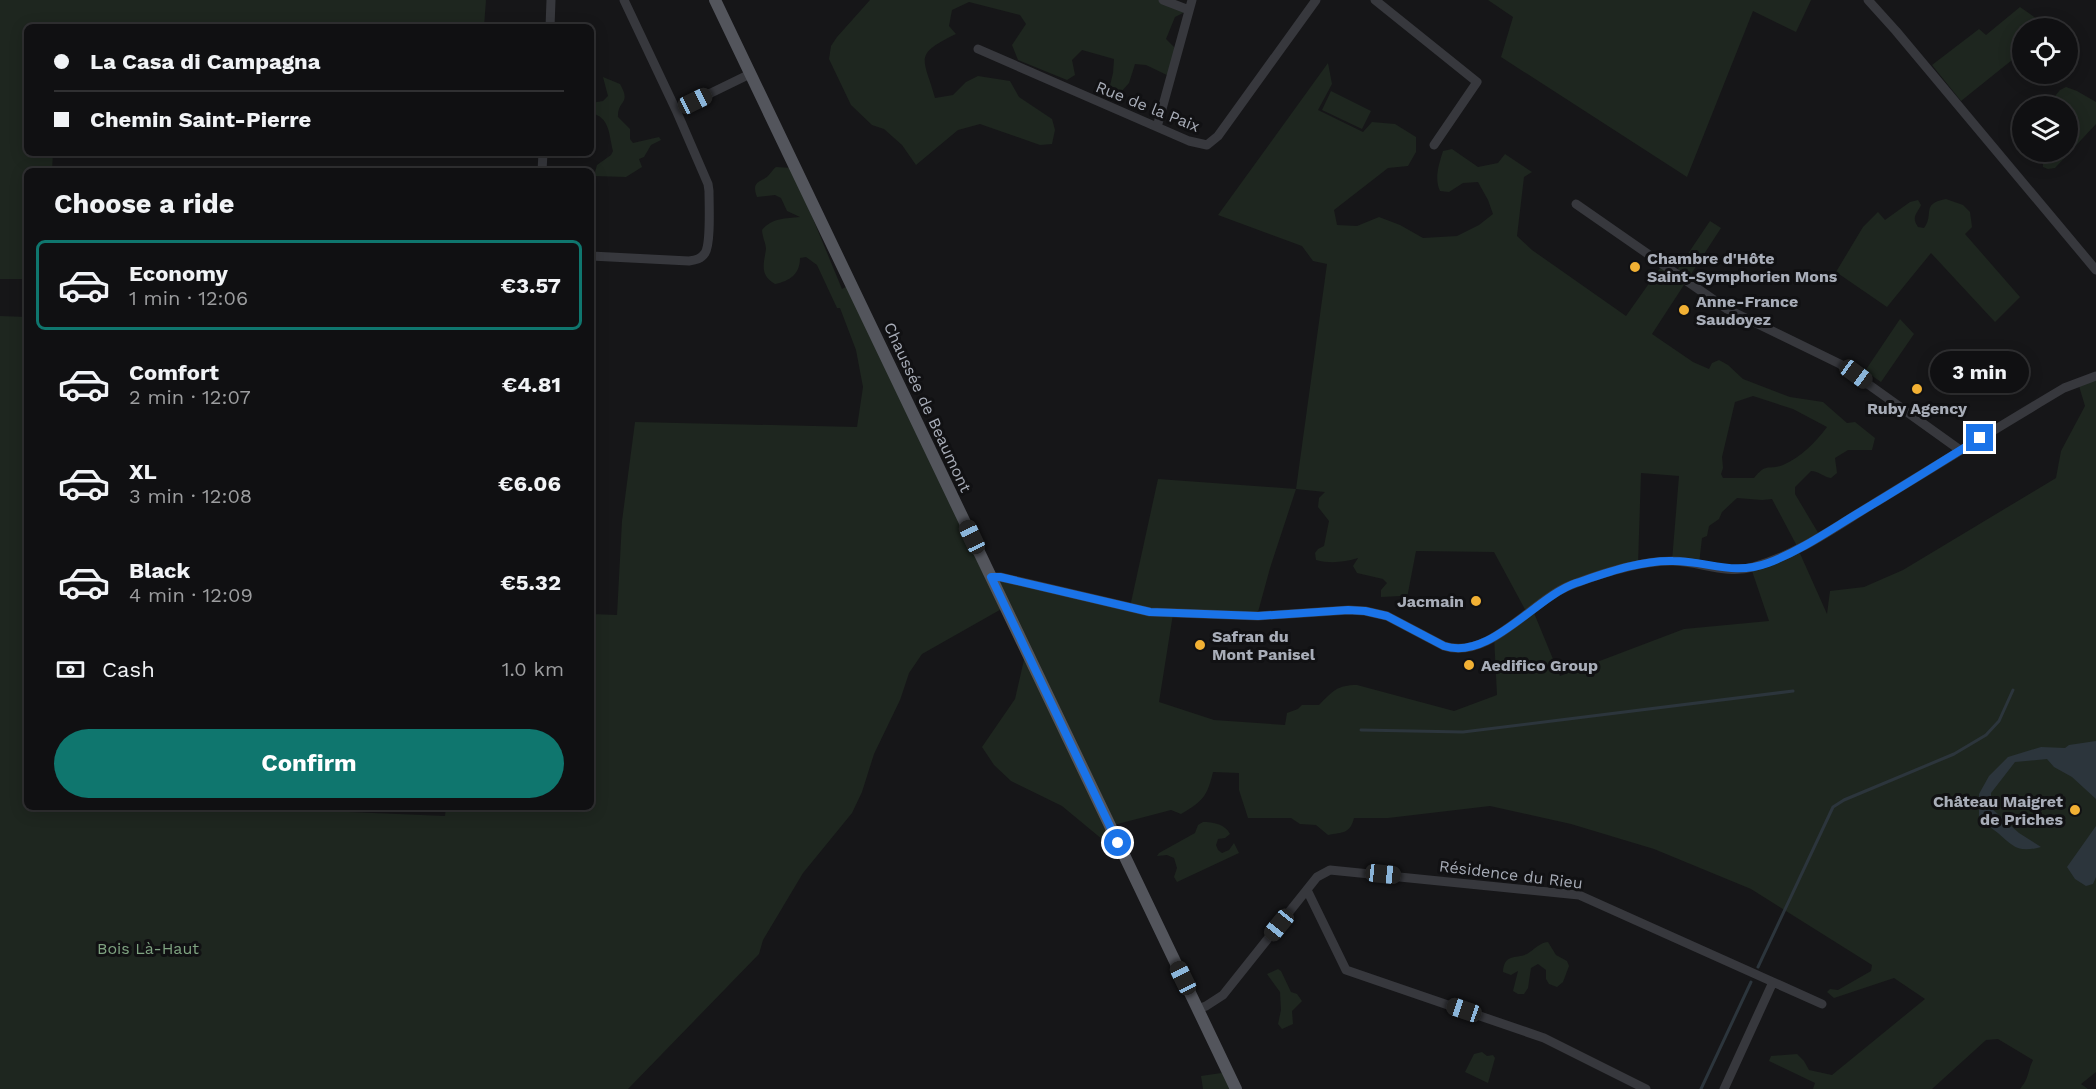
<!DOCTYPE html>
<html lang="en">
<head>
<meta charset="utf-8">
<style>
	:root { --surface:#101012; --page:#1e1e20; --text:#f1f3f6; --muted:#9c9d9f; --line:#303032; --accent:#0f766e }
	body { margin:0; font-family:"Work Sans",sans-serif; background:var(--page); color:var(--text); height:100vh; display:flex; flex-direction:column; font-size:22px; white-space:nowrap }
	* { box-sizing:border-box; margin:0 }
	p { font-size:20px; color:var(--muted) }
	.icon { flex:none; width:33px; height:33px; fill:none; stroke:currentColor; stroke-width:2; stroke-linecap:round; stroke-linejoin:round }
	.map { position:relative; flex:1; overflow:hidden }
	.side { position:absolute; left:24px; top:168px; width:570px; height:642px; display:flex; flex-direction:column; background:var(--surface); border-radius:9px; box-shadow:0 3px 15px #0003,0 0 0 2px var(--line) }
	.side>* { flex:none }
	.top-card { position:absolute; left:24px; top:24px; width:570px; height:132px; border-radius:9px; box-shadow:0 3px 15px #0003,0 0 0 2px var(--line); display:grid; align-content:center; height:132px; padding:0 30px; background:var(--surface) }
	.fabs { position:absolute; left:2012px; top:18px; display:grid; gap:12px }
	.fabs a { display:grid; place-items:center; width:66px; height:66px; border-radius:50%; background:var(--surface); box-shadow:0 3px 15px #0003,0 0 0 2px var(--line); font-size:30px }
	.end { position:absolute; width:27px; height:27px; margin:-14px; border:8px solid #1a73e8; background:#fff; box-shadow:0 0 0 3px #fff }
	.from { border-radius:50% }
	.bubble { position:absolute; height:42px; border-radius:21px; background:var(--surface); box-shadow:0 3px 15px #0003,0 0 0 2px var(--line); font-size:20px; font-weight:700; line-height:42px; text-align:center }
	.car { position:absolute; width:18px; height:36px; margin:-18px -9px; border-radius:8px; box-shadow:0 0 4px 2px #0007; background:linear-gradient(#222 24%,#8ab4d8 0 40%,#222 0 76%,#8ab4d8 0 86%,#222 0) }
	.top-card b { display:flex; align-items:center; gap:21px; height:57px; font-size:22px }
	.top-card b+b { border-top:2px solid var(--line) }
	.top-card i { width:15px; height:15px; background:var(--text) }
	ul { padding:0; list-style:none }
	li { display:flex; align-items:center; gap:18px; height:90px; margin:0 12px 9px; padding:0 18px; border:3px solid transparent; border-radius:9px }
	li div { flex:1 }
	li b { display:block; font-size:22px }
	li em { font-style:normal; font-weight:700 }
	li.selected { border-color:var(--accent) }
	li>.icon { width:54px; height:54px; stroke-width:1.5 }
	h2 { padding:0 30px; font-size:27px; line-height:72px }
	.pay { display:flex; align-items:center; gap:15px; height:66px; padding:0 30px; font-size:22px }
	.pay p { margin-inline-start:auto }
	.button { display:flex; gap:12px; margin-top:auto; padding:12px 30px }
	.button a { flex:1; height:69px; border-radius:36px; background:var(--accent); color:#fff; font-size:24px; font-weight:700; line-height:69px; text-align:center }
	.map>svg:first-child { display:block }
	.green { fill:#1e261f; fill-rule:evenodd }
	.water { fill:#2c353c }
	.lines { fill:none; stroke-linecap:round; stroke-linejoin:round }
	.stream { stroke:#2c353c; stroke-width:3 }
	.minor { stroke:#37383d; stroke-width:9 }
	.major { stroke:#53555c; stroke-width:12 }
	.route { stroke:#1a73e8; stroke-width:8 }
	.poi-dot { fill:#f2b134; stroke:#111113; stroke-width:2 }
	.labels { text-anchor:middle; stroke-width:6; stroke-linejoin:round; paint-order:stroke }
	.street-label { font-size:16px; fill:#a8adb8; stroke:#111113 }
	.poi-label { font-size:16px; font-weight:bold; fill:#a8adb8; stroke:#111113; text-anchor:start }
	.park-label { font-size:16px; fill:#7fa381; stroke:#111113 }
</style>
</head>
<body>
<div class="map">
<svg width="2096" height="1089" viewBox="0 0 2096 1089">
	<rect width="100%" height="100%" fill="#161618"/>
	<path class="green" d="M0,0H486L484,27H27V153H53L52,171H27V279H0Z
		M870,0H1163L1189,10L1175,17L1166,39L1178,51L1171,77L1146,65L1135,64L1129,83L1113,101L1107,98L1113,73L1114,59L1082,50L1072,60L1075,75L1067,80L1018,60L1012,45L1026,24L1020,15L969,2L952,10L949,26L956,34C912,55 924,58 935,98L953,95L966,82L978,76L1010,81L1019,97L1052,119L1055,130L1052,144L1040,145L980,124L958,130L916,165L902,145L884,129L872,125L851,105L829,59L831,46L837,37Z
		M1488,0H1811L1796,32L1753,11L1687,177L1501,57L1513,17Z
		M2020,7L2050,28H2022V52L1961,101L1932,65L1979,29L1986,35Z
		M1328,63L1332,84L1318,110L1363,132L1372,122L1395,124L1416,137V152L1408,166L1388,168L1334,210L1337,225L1357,226L1379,217L1400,225L1423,238L1457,236L1479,225L1493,214L1488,200L1478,182L1463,183L1449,192L1440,191C1434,178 1439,164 1443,151L1452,149L1478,167L1498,163L1505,154L1532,172L1524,177L1517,236L1532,250L1626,316L1662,265L1675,273L1710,221L1721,228L1652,334L1693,362L1709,369L1712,363L1719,360L1728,365L1743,379L1790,397L1823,402L1847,423L1855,422L1875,438L1872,450H1848L1835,458L1837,473L1831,478C1823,477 1819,471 1811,471L1795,487V494L1820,536L1798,549L1827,614L1830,591L1864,587L1903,570L2056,478L2061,451L2085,406L2079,386L2096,376V1072L2081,1084L2088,1089H2020C2030,1077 2027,1072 2033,1060L1998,1039L1986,1040L1932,1089H1813L1815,1083L1769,1061L1771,1056L1797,1054L1804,1061L1809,1070L1832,1075L1925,999L1894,978L1834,998L1827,992L1830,989L1838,990L1871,971L1872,965L1751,889L1654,849L1571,824L1490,806L1388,818H1354C1350,834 1343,832 1328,835L1316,825L1300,824L1291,818H1248L1239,790V773L1213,772C1207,797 1203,801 1181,814L1171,810L1110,826L1126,859L1062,806L1011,781L994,765L982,747L1015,699L1026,651L1005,607L922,654L909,673L900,700L874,754L862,792L852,813L803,873L763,940L759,954L628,1089H0V316L27,317V730L24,797L27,798V807H231L445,816L446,807H591V614L617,615L622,521L635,422L857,427L863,387L856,350L840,308H837L817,265L806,257L800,258C800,274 790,281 775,284C759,275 764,263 766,249C766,244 762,236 762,230C773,217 785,219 800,217L787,211L781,198L775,195L757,197C751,181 760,183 768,176C771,173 773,169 776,167L792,168L842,289L851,284L991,577L1130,607L1158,479L1296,489L1327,264L1313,261L1302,246L1218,215ZM1753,396L1793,409L1827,427C1815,443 1801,457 1783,465C1768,471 1767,462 1754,478H1723L1721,474L1723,468L1722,457L1735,402ZM1641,473L1679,476L1672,561L1699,564L1702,538L1707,536L1709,526L1719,519L1722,512L1737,498L1762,500L1772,499L1798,548L1751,568L1769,621L1684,629L1560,676L1534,613L1574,584L1638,565ZM1296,489L1325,492L1319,498L1318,507L1329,521L1324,546L1318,549L1315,553L1316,560C1330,564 1345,562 1358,558L1353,566L1357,573L1383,579L1387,583L1381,590V597L1400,596L1407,598L1416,551L1494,552L1527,613L1494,636L1497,695L1454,711L1357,685C1337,685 1333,691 1319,705H1302L1298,709L1287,713L1285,725L1214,720L1159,702L1173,614L1258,612L1270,568Z
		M603,77L620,84C632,105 617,100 618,117L630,129V139L633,143L659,137L661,140L651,145L644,157L639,159L642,167L626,177L594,176L597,165L611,155L613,151C609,135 610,117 591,113V103L603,101L608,96Z
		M2066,87L2077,91L2096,102V124L2055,168L2048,169L2043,167V153L2042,152H2067V106H2047L2060,90Z
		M1331,91L1371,111L1362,129L1322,110Z
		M1946,199L1963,205L1970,212L1972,227L1965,234L2020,297L1995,322L1931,253L1887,307L1836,272L1863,227L1878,212L1885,220L1910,202L1918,200L1921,205C1917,214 1911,217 1918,227L1924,228C1935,214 1920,204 1946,199Z
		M1900,319L1914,334L1881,382L1865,371Z
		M1203,822C1213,822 1225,824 1230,834L1225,838L1218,839L1216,845L1218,850L1222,853L1229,850L1234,843L1239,853L1177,882L1174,877L1177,868L1174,858L1167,855L1157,856L1159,853L1195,833L1198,825Z
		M1548,942L1556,955L1567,961L1569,966L1563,982L1557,987L1549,984L1546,979V970L1538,964L1531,968L1528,988L1524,994H1518L1513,991L1518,971L1511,975L1503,972C1504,953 1516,959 1527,954C1535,949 1539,943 1548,942Z
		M1278,969L1281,971L1291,992L1297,994L1302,1001L1292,1011L1293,1024L1282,1029L1278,1024L1281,1010L1280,992L1267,974Z
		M1482,1052L1487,1056L1493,1055L1495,1058L1488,1083L1465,1072L1474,1054Z
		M1228,1072L1236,1089H1203L1201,1076Z"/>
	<path class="water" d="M2096,741V799L2072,777L2054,767L2047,759L2015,762L1991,793V808L2019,833L2041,847C2018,853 2014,847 1998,833C1991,828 1985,823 1979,817V794L1989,776L2008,757L2041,747L2065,748L2069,745Z
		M2096,826V877L2093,884L2086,886L2075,879L2067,867Z"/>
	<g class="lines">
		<path class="stream" d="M1361,730L1463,732L1793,691
			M1758,967L1833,807L1844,800L1954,754L1986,735L1999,721L2013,690
			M1701,1089L1751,982"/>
		<path class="minor" d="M1163,0L1189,10
			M1375,0L1477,82L1434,145
			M1868,0L1896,31L2096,270
			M550,27L551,0
			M978,49L1189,141L1207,145L1218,136L1316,0
			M676,110L750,74
			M1157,127L1192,0
			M542,171L543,153
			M1576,204L1727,309L1840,364L1960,450
			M591,256L689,261C696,260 701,259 705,253C711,244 709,204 709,191L708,184L676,110L624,0
			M991,577H1000L1150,612L1258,616L1349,610L1365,611L1387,616L1444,646C1489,661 1532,600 1571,585C1602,573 1639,561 1672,561C1699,561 1726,575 1753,567C1797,555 1835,527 1873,504C1937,465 2000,426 2064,388L2096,376
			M1307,890L1346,970L1544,1038L1646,1089
			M1773,982L1822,1004
			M1198,1009L1206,1006L1223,995L1317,877L1330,870L1579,895L1773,982L1724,1089"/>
		<path class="major" d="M715,0L1236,1089"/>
	</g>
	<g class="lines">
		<path class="route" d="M1118,843L991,577H1000L1150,612L1258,616L1348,610L1365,611L1387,616L1444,646C1490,661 1535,597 1576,583C1606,573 1641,560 1673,561C1708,561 1733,576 1768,563C1800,551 1830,530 1860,512C1900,488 1940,463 1980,438"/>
	</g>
	<g class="poi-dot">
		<circle cx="1635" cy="267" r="6"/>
		<circle cx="1684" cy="310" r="6"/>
		<circle cx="1917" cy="389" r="6"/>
		<circle cx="1476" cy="601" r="6"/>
		<circle cx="1200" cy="645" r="6"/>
		<circle cx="1469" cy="665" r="6"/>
		<circle cx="2075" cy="810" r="6"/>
	</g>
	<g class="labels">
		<g class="street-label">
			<text transform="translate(1148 106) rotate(22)" y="6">Rue de la Paix</text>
			<text transform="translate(928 407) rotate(65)" y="6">Chaussée de Beaumont</text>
			<text transform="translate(1511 874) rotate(7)" y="6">Résidence du Rieu</text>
		</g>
		<g class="poi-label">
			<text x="1647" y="264">Chambre d'Hôte<tspan x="1647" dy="18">Saint-Symphorien Mons</tspan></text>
			<text x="1696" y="307">Anne-France<tspan x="1696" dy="18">Saudoyez</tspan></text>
			<text x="1917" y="414" text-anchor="middle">Ruby Agency</text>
			<text x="1464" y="607" text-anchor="end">Jacmain</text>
			<text x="1212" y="642">Safran du<tspan x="1212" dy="18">Mont Panisel</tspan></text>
			<text x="1481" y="671">Aedifico Group</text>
			<text x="2063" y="807" text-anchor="end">Château Maigret<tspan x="2063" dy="18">de Priches</tspan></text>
		</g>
		<g class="park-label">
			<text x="148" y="954">Bois Là-Haut</text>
		</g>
	</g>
</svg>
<div class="fabs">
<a><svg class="icon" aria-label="locate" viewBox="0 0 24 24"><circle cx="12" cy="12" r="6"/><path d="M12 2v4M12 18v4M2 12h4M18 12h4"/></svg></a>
<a><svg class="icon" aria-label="layers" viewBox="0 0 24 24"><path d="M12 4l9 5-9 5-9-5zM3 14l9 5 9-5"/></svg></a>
</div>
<i class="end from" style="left:1118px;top:843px"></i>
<i class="end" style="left:1980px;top:438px"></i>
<div class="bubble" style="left:1930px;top:351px;width:99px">3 min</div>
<i class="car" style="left:695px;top:101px;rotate:64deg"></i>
<i class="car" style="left:1856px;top:374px;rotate:126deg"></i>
<i class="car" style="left:972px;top:537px;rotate:335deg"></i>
<i class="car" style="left:1383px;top:874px;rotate:96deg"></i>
<i class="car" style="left:1279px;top:925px;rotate:219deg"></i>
<i class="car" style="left:1183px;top:978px;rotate:334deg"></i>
<i class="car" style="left:1464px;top:1010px;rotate:289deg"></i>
<div class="top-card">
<b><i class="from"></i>La Casa di Campagna</b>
<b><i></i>Chemin Saint-Pierre</b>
</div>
<section class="side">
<h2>Choose a ride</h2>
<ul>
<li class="selected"><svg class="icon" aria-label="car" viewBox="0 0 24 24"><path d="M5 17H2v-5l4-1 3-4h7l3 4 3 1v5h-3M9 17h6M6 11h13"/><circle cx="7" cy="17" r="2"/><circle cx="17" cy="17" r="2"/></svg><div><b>Economy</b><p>1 min · 12:06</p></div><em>€3.57</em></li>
<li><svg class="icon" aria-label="car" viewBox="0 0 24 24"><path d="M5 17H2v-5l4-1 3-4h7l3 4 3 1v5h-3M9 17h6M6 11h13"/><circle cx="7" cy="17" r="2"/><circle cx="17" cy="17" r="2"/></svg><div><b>Comfort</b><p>2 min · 12:07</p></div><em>€4.81</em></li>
<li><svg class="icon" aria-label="car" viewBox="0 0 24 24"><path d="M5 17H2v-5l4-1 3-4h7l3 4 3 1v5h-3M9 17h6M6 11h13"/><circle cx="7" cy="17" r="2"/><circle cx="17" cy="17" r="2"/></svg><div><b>XL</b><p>3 min · 12:08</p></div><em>€6.06</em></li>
<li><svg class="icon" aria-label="car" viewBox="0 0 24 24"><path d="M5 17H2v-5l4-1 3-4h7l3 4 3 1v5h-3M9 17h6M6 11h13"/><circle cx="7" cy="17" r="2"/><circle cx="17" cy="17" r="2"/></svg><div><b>Black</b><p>4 min · 12:09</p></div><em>€5.32</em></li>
</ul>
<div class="pay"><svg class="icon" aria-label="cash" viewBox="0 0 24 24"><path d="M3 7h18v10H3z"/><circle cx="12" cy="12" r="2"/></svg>Cash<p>1.0 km</p></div>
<div class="button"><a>Confirm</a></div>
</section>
</div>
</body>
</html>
